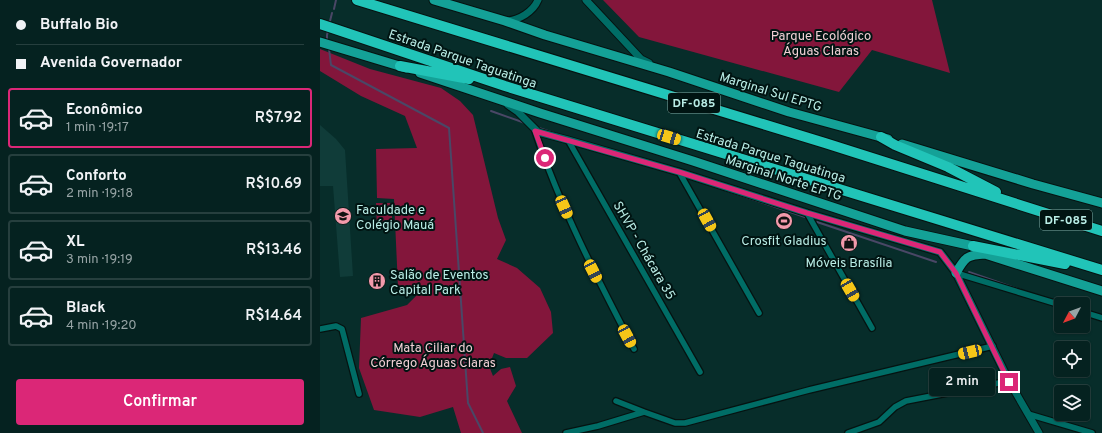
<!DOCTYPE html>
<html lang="pt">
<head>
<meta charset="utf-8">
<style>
	:root { --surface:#052220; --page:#132f2d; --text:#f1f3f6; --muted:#97a4a5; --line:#263f3e; --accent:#db2777 }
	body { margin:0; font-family:Overpass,sans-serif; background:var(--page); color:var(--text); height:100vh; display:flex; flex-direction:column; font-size:15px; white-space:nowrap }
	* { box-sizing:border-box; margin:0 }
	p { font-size:13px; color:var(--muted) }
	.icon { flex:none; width:22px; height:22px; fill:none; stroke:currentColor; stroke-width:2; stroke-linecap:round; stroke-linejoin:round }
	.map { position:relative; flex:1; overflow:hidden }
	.side { display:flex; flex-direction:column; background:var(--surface); width:320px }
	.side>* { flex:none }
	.top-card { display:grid; align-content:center; height:88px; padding:0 16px; background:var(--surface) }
	.needle { width:26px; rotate:229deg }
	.controls { position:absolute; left:734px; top:297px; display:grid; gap:8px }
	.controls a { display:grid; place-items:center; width:36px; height:36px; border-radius:4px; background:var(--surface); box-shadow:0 1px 3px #0004,0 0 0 1px var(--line); font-size:20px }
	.end { position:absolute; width:18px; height:18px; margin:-9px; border:5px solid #db2777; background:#fff; box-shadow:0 0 0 2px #fff }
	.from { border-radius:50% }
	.bubble { position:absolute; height:28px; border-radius:4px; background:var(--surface); box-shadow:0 1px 3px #0004,0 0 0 1px var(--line); font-size:13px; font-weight:600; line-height:28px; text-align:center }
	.car { position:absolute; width:12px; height:24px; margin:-12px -6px; border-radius:5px; box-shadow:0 0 3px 1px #0007; background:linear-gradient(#f5c518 24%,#345 0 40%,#f5c518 0 76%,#345 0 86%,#f5c518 0) }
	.top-card b { display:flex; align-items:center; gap:14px; height:38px; font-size:15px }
	.top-card b+b { border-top:1px solid var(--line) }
	.top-card i { width:10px; height:10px; background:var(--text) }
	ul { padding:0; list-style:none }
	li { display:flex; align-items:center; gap:12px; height:60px; margin:0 8px 6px; padding:0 8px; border:2px solid var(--line); border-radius:4px }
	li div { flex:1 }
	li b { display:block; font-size:15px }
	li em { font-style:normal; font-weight:600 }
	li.on { border-color:var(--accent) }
	li>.icon { width:36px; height:36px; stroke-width:1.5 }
	.button { display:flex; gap:8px; margin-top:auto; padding:8px 16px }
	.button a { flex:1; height:46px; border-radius:4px; background:var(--accent); color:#fff; font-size:16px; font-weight:600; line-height:46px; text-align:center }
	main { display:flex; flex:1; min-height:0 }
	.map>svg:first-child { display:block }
	.built { fill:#103c39 }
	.green { fill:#83163b }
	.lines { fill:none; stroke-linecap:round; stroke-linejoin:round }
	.stream { stroke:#4a4766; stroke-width:2 }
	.minor-casing { stroke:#051311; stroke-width:8 }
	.tertiary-casing { stroke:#051311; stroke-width:9 }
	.primary-casing { stroke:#051311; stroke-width:11 }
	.motorway-casing { stroke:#051311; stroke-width:12 }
	.minor { stroke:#006d66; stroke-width:5.5 }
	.tertiary { stroke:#006d66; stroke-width:7 }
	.primary { stroke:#14a197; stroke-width:9 }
	.motorway { stroke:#21c4b8; stroke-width:10 }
	.route { stroke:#db2777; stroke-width:5 }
	.labels { text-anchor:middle; stroke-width:4; stroke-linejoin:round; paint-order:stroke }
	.shield { fill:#001412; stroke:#82aca6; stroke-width:1 }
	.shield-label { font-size:12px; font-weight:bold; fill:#b9ede6 }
	.park-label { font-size:13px; fill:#f1d0d5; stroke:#001412 }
	.street-label { font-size:13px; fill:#b9ede6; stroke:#001412 }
	.poi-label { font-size:13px; fill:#b9ede6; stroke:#001412; text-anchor:start }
</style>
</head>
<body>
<main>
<section class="side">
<div class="top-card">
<b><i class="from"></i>Buffalo Bio</b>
<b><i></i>Avenida Governador</b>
</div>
<ul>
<li class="on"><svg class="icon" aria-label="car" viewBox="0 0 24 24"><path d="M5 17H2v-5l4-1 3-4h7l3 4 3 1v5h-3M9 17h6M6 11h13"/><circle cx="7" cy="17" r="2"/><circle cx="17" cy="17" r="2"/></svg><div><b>Econômico</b><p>1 min · 19:17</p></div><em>R$7.92</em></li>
<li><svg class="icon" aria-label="car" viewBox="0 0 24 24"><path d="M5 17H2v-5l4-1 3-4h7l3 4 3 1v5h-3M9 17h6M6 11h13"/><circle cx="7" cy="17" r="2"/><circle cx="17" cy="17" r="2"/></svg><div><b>Conforto</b><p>2 min · 19:18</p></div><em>R$10.69</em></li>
<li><svg class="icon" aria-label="car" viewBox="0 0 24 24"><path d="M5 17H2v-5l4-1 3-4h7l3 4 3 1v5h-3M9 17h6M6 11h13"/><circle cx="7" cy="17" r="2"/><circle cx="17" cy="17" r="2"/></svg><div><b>XL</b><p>3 min · 19:19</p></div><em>R$13.46</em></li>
<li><svg class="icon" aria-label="car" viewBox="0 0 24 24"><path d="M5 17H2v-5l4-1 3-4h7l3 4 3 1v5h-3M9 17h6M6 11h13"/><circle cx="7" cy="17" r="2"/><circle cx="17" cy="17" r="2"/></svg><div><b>Black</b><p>4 min · 19:20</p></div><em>R$14.64</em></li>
</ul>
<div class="button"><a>Confirmar</a></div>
</section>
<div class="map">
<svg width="782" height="433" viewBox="0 0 782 433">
	<rect width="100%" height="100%" fill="#072d2a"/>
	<path class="built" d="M0,125L16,139L25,150L33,276L20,277L13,186H0Z"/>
	<path class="green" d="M283,0H612L630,73L552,50L519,92L319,37Z
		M0,49L50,69L121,88L140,101L153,115L178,218L186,240L177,259L197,268L220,288L231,312L233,333L207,358H186L174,353L169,366L173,376L181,369L190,367L196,386L187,401L202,433H141L133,407L100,417L54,410L39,368L41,318L87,305L101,291V286L78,287L74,199L57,198L56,149L97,148L85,116L41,96L0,71Z
		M56,203H72V228L57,229Z"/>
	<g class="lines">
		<path class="stream" d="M14,9L16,0
			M9,25L12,13
			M7,40V35L8,31
			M9,49L11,65L129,128L148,403L163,433
			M171,111L205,123
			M219,128L237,134
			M405,190L485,217
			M497,222L616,262
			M649,272L701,290"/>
		<g class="minor-casing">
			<path id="minor" d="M215,131C240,207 277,278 314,349
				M248,140L380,372
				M359,172L439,313
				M487,213L552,328
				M636,273L741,305
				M763,312L782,318
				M0,329L16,326L22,329L39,394
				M296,401L324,412
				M708,414L772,433
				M246,433L278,426L324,412L355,423H365L489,390L673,346
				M528,433L559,422L575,407L586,401L689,381"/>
		</g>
		<g class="tertiary-casing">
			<path id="tertiary" d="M266,0L321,59L329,63
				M187,21C199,20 213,12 218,0
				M188,105L198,112L218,132L248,140L359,172L487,213L620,252L636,273L689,381L719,433"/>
		</g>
		<g class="primary-casing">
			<path id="primary" d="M114,0L185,21L225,35L349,72L469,112L568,139
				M0,42L86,68
				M100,73L220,113L373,161L585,231L653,246L665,254L782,291
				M582,144L713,184L782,203
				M636,273C645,257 647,255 665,254"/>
		</g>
		<g class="motorway-casing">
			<path id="motorway" d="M37,0L505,143L782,231
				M0,24L185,86L782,270
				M80,66L149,79
				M561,137L575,145L628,167L676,192
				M653,246L745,264"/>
		</g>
		<use href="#minor" class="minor"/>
		<use href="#tertiary" class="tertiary"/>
		<use href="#primary" class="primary"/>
		<use href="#motorway" class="motorway"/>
	</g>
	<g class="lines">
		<path class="route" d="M225,158L215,131L359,172L487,213L620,252L636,273L689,382"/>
	</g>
	<defs>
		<g id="university-disc" transform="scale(0.9)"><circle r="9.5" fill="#f39aab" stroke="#001412"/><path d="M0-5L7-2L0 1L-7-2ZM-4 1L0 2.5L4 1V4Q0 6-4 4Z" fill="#111"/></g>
		<g id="stadium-disc" transform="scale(0.9)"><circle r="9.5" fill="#f39aab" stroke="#001412"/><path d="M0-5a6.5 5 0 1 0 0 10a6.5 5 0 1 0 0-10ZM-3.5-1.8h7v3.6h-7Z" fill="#111"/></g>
		<g id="shop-disc" transform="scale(0.9)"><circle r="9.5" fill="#f39aab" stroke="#001412"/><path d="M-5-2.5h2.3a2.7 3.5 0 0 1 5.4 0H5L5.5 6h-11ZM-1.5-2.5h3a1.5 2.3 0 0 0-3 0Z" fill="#111"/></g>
		<g id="building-disc" transform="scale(0.9)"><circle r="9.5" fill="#f39aab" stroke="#001412"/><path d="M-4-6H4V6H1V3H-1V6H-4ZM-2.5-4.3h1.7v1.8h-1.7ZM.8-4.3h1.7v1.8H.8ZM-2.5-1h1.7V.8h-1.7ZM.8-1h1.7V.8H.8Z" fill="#111"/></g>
	</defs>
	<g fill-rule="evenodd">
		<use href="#university-disc" x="23" y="216"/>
		<use href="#stadium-disc" x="464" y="221"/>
		<use href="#shop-disc" x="529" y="243"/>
		<use href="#building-disc" x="57" y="281"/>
	</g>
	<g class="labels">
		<g class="shield">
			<rect x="348" y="93" width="52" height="20" rx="3"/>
			<rect x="720" y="210" width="52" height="20" rx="3"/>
		</g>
		<g class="shield-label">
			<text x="374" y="107">DF-085</text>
			<text x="746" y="224">DF-085</text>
		</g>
		<g class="park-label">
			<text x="501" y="40">Parque Ecológico<tspan x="501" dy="15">Águas Claras</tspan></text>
			<text x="113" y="352">Mata Ciliar do<tspan x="113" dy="15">Córrego Águas Claras</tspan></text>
		</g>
		<g class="street-label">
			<text transform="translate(143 58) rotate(19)" y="5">Estrada Parque Taguatinga</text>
			<text transform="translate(451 91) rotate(17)" y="5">Marginal Sul EPTG</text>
			<text transform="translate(451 155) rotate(17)" y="5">Estrada Parque Taguatinga</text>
			<text transform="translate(464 177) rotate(18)" y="5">Marginal Norte EPTG</text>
			<text transform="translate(325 250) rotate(60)" y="5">SHVP - Chácara 35</text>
		</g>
		<g class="poi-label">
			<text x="36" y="214">Faculdade e<tspan x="36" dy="15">Colégio Mauá</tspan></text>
			<text x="464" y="245" text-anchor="middle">Crosfit Gladius</text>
			<text x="529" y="267" text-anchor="middle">Móveis Brasília</text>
			<text x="70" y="279">Salão de Eventos<tspan x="70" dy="15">Capital Park</tspan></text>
		</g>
	</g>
</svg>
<div class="controls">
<a><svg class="needle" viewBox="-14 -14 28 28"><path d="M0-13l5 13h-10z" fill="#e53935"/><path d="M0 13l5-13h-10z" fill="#97a4a5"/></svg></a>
<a><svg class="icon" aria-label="locate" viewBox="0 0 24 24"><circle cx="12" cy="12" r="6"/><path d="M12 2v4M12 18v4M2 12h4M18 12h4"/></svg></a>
<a><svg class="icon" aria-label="layers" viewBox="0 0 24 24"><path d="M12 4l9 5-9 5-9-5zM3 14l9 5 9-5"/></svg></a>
</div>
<i class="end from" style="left:225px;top:158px"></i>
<i class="end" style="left:689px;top:382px"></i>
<div class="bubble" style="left:609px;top:368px;width:66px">2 min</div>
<i class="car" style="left:349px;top:137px;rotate:107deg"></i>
<i class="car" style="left:244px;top:207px;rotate:156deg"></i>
<i class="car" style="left:387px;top:220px;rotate:151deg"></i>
<i class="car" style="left:273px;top:271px;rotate:153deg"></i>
<i class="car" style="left:530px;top:290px;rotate:150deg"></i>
<i class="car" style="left:307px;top:336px;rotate:152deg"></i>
<i class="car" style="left:650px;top:352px;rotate:257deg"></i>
</div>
</main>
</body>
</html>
